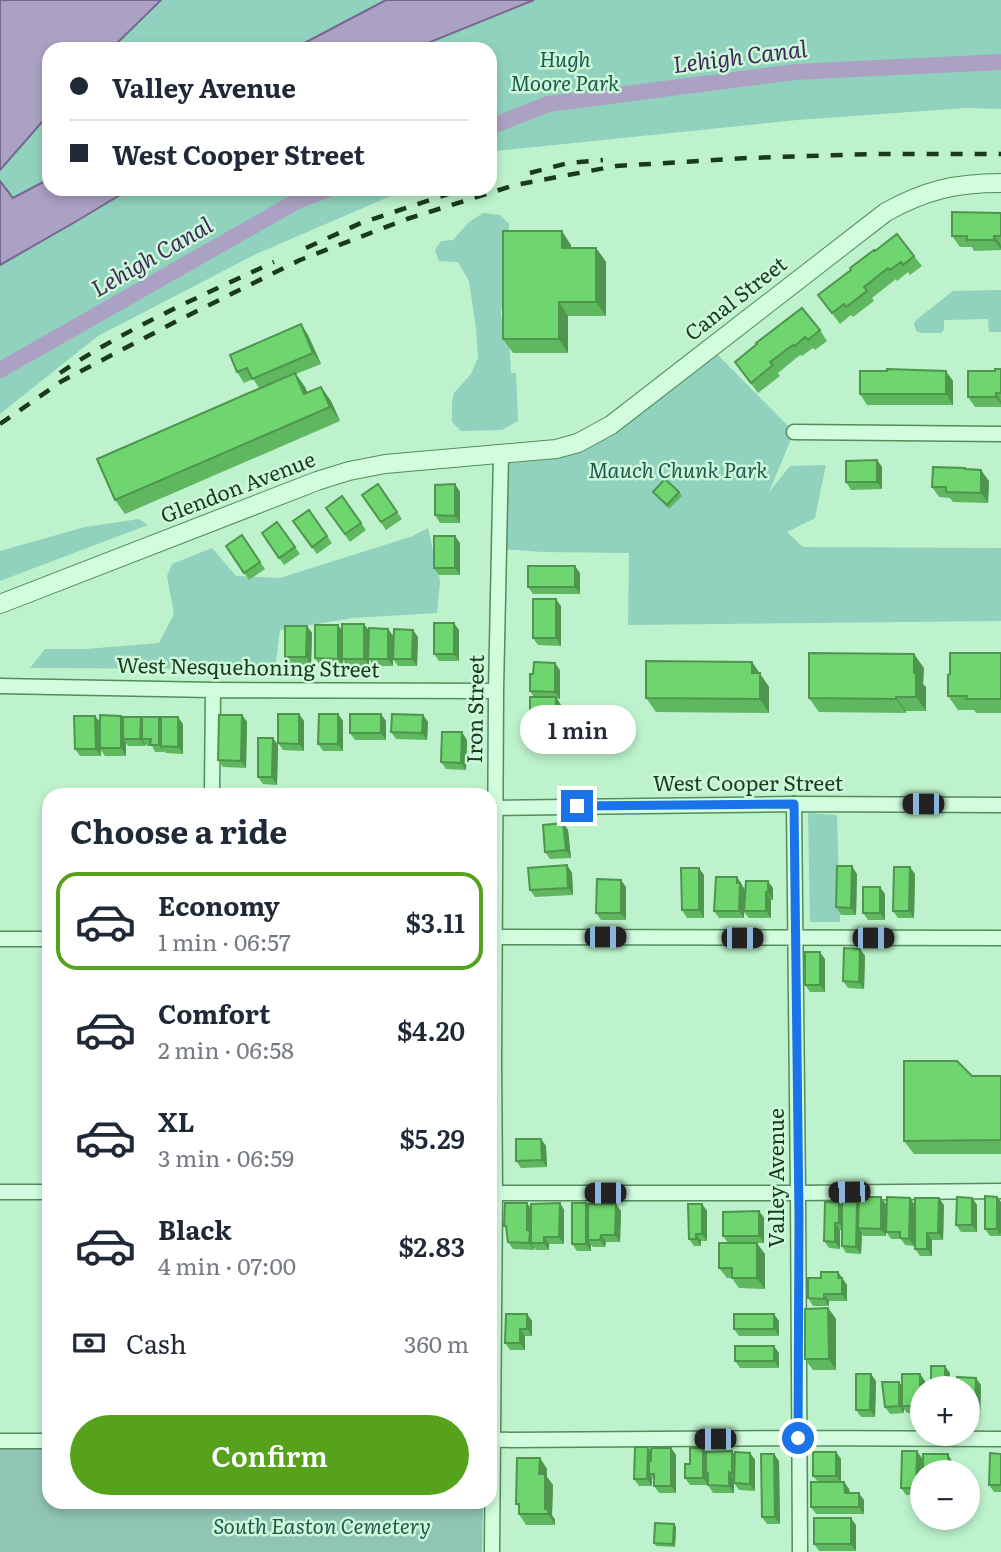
<!DOCTYPE html>
<html lang="en">
<head>
<meta charset="utf-8">
<style>
	:root { --surface:#fff; --page:#f2f2f3; --text:#1f2937; --muted:#747a83; --line:#e0e1e3; --accent:#56a21d }
	body { margin:0; font-family:Literata,serif; background:var(--page); color:var(--text); height:100vh; display:flex; flex-direction:column; font-size:26px; white-space:nowrap }
	* { box-sizing:border-box; margin:0 }
	p { font-size:23px; color:var(--muted) }
	.icon { flex:none; width:38px; height:38px; fill:none; stroke:currentColor; stroke-width:2; stroke-linecap:round; stroke-linejoin:round }
	.map { position:relative; flex:1; overflow:hidden }
	.drawer { position:absolute; left:42px; top:788px; width:455px; height:721px; display:flex; flex-direction:column; background:var(--surface); border-radius:21px; box-shadow:0 4px 10px #0003 }
	.drawer>* { flex:none }
	.banner { position:absolute; left:42px; top:42px; width:455px; height:154px; border-radius:21px; box-shadow:0 4px 10px #0003; display:grid; align-content:center; height:154px; padding:0 28px; background:var(--surface) }
	.controls { position:absolute; left:910px; top:1376px; display:grid; gap:14px }
	.controls a { display:grid; place-items:center; width:70px; height:70px; border-radius:50%; background:var(--surface); box-shadow:0 4px 10px #0003; font-size:35px }
	.end { position:absolute; width:32px; height:32px; margin:-16px; border:9px solid #1a73e8; background:#fff; box-shadow:0 0 0 4px #fff }
	.from { border-radius:50% }
	.bubble { position:absolute; height:49px; border-radius:24px; background:var(--surface); box-shadow:0 4px 10px #0003; font-size:23px; font-weight:600; line-height:49px; text-align:center }
	.car { position:absolute; width:21px; height:42px; margin:-21px -10px; border-radius:9px; box-shadow:0 0 5px 2px #0007; background:linear-gradient(#222 24%,#8ab4d8 0 40%,#222 0 76%,#8ab4d8 0 86%,#222 0) }
	.banner b { display:flex; align-items:center; gap:24px; height:66px; font-size:26px }
	.banner b+b { border-top:2px solid var(--line) }
	.banner i { width:18px; height:18px; background:var(--text) }
	ul { padding:0; list-style:none }
	li { display:flex; align-items:center; gap:21px; height:98px; margin:0 14px 10px; padding:0 14px; border:4px solid transparent; border-radius:21px }
	li div { flex:1 }
	li b { display:block; font-size:26px }
	li em { font-style:normal; font-weight:600 }
	li.current { border-color:var(--accent) }
	li>.icon { width:63px; height:63px; stroke-width:1.5 }
	h2 { padding:0 28px; font-size:32px; line-height:84px }
	.pay { display:flex; align-items:center; gap:18px; height:77px; padding:0 28px; font-size:26px }
	.pay p { margin-inline-start:auto }
	.primary-button { display:flex; gap:14px; margin-top:auto; padding:14px 28px }
	.primary-button a { flex:1; height:80px; border-radius:42px; background:var(--accent); color:#fff; font-size:28px; font-weight:600; line-height:80px; text-align:center }
	.map>svg:first-child { display:block }
	.green { fill:#90d2be }
	.cemetery { fill:#90c5b5 }
	.water { fill:#aba1c3; stroke:#766792; stroke-width:2 }
	.lines { fill:none; stroke-linecap:round; stroke-linejoin:round }
	.canal { stroke:#aba1c3; stroke-width:16 }
	.minor-casing { stroke:#548c5a; stroke-width:17 }
	.tertiary-casing { stroke:#548c5a; stroke-width:20 }
	.minor { stroke:#d1fcdd; stroke-width:14 }
	.tertiary { stroke:#d1fcdd; stroke-width:18 }
	.rail { stroke:#1a3a1d; stroke-width:4.5; stroke-dasharray:12 12; stroke-linecap:butt }
	.wall { fill:#5fb75f }
	.shaded-wall { fill:#4e954d }
	.building { fill:#6fd56e; stroke:#4e954d; stroke-width:2 }
	.route { stroke:#1a73e8; stroke-width:9 }
	.labels { text-anchor:middle; stroke-width:5; stroke-linejoin:round; paint-order:stroke }
	.park-label { font-size:21px; font-style:italic; fill:#1f594f; stroke:#cdf9da }
	.street-label { font-size:21px; fill:#1a3a1d; stroke:#cdf9da }
	.water-label { font-size:23px; font-style:italic; fill:#43285b; stroke:#cdf9da }
</style>
</head>
<body>
<div class="map">
<svg width="1001" height="1552" viewBox="0 0 1001 1552">
	<rect width="100%" height="100%" fill="#bdf2cc"/>
	<path class="green" d="M161,0H386L293,49H111Z
		M535,0H1001V109L966,108L797,120L496,151L490,154V49H413Z
		M49,114V179L13,198L0,181V170Z
		M127,189H407L256,254L98,336L0,414V264Z
		M483,213L500,215L509,224L507,306L501,310V316L508,321L511,373H516L518,421L502,430L461,431L452,422V402L454,393L471,374L478,358L476,328L469,281L458,262L439,261L435,250L441,241L453,240L469,222Z
		M1001,290V332H989L988,319L944,320V329L941,333H921L916,331L914,324L916,320L953,291Z
		M711,348L794,432L769,492L790,466L826,465L815,518L787,532L803,547L1001,548V621L628,625L629,553L543,552L499,549L501,454L597,434Z
		M139,519L148,525L0,581V551L85,527Z
		M428,528L440,581L437,613L353,618L280,630L275,669L30,668L45,649H86L159,643L174,614L167,576L172,564L212,548L236,576L280,578L413,536Z
		M808,813L837,815L840,922H810Z"/>
	<path class="cemetery" d="M0,1449H49V1502H483L482,1552H0Z"/>
	<path class="water" d="M0,0H161L111,49H49V114L0,170Z
		M386,0H534L413,49H293Z
		M49,179V189H130L75,222L0,265V181L13,198Z"/>
	<g class="lines">
		<path class="canal" d="M490,127L548,104L795,72L1001,62
			M0,370L297,201L329,189"/>
		<g class="minor-casing">
			<path id="minor" d="M794,432L1001,434
				M0,686L213,690L496,691
				M212,794L213,690
				M794,804L798,1193L800,1552
				M496,808L794,804L1001,805
				M490,937L1001,938
				M0,939H49
				M0,1192H49
				M490,1193H798L1001,1191
				M490,1440L798,1438L1001,1439
				M0,1441H49
				M492,1552L495,1193L494,1062L496,691L501,454"/>
		</g>
		<g class="tertiary-casing">
			<path id="tertiary" d="M0,604L317,481L349,471L385,464L556,449L578,443L611,425L886,212C926,190 956,183 1001,183"/>
		</g>
		<use href="#minor" class="minor"/>
		<use href="#tertiary" class="tertiary"/>
		<path class="rail" d="M530,173L568,163L603,160
			M306,248L361,223L463,189
			M60,373C125,329 203,295 274,262
			M0,424L62,381L179,320L300,260L407,219L515,185L616,166L748,158L871,154H1001"/>
	</g>
	<path class="wall" d="M1001,213V250L974,251L972,247H960L952,236Z
		M571,245V248H596L606,262V316H568V353H513L503,339Z
		M875,251L914,256L922,266L910,275L908,272L897,281L896,279L872,298L874,301L853,317L851,315L840,324L818,295Z
		M301,324L308,335L321,364L296,374L305,387L307,393L321,387L331,401L340,421L125,514L115,500L259,388L253,379L244,383L237,372Z
		M820,330L827,341L815,350L813,348L802,356L800,355L778,373L780,376L758,393L735,362Z
		M1001,369V407H975L968,397L995,371Z
		M953,381V405H867L860,394Z
		M877,460L882,467V489L851,490L846,482Z
		M966,469L989,481L988,503L953,502L950,498L939,497L932,487Z
		M378,484L402,519L386,530L362,495Z
		M455,484L460,492V523H440L435,515Z
		M653,492H679L682,496L669,509Z
		M342,496L366,530L350,542L326,508Z
		M309,510L332,543L317,554L293,521Z
		M277,522L300,554L284,565L262,533Z
		M242,535L265,569L249,580L226,546Z
		M460,543V575H439L434,568Z
		M580,573V594H533L528,587Z
		M561,606V646L538,645L533,638Z
		M364,624L369,631L388,629L393,636L418,637L417,666H398L393,659V666H373L369,659V667L347,666L343,660V666L320,665L315,658L338,625L342,631Z
		M307,626L312,633L311,665L290,664L285,657Z
		M459,630V661H439L434,654Z
		M1001,653V713H976L974,710H958L948,696Z
		M752,662L769,687V713L656,712L646,698Z
		M924,668L923,684L926,687V711H906V713L819,712L809,698Z
		M560,670V699H557L561,705V734H535L530,727L534,697L530,691Z
		M338,714L343,721V751H323L318,744Z
		M242,715L247,722L246,768L223,767L218,760Z
		M423,715L428,722L427,740L396,739L391,732Z
		M95,716L100,722L121,716L123,719L161,720L183,724V754L166,753L164,751V752H155L152,746H147L145,744V746H128L126,743V756H105L101,750V756H80L75,749Z
		M304,721V751L283,750L278,743Z
		M386,721V740H355L350,733Z
		M273,738L278,745L277,785L263,784L258,777Z
		M467,740L466,770L446,769L441,762Z
		M563,823L568,830L571,858L550,859L545,852Z
		M567,865L572,873L573,895L535,897L530,890Z
		M857,874L856,915H841L836,907Z
		M915,874L914,918H898L893,911Z
		M704,875V918H687L682,910Z
		M737,877L745,890L773,888V900H771V918H749L744,912V918H719L714,911Z
		M626,887V920H601L596,913Z
		M885,894V920H868L863,913Z
		M860,949L865,956L864,989L848,988L843,981Z
		M825,959V992H810L805,985Z
		M972,1076H1001V1154H914L904,1141Z
		M541,1139L546,1146L547,1167L521,1168L516,1161Z
		M972,1198L977,1205V1232H961L956,1225Z
		M857,1202L859,1205L886,1204V1236H863L862,1233L861,1254L846,1253L842,1246V1230H840V1249L829,1248L824,1241L842,1206Z
		M1001,1202V1236H990L985,1229Z
		M527,1203L531,1209L560,1203L564,1210V1244H549V1250H536L534,1248V1250L513,1249L508,1242L507,1229L504,1226Z
		M586,1203L588,1205L621,1211L620,1242H606L605,1247H593L591,1245V1251H577L572,1244Z
		M702,1204L707,1211V1241H701V1246H694L689,1239Z
		M915,1205L914,1246L905,1245L901,1239H891L886,1232Z
		M944,1205L943,1240H932V1256H920L915,1249Z
		M759,1211L764,1218V1243H746L765,1254V1289L739,1288L732,1278H727L719,1268L728,1243L723,1236Z
		M838,1272L847,1285V1301H829V1306H813L808,1298L821,1278Z
		M828,1308L836,1319V1370H813L805,1359Z
		M527,1314L532,1321V1336H525V1350H510L505,1343Z
		M779,1321V1336H739L734,1329Z
		M779,1353V1368H740L735,1361Z
		M920,1374L925,1381V1388H922V1413H907L904,1409V1413L890,1414L885,1407L899,1382L902,1386Z
		M876,1381L875,1417H861L856,1410Z
		M981,1385L980,1418H968V1388Z
		M648,1447L651,1453L671,1448L676,1455V1493H659L654,1486V1480L652,1478V1486H639L634,1479Z
		M732,1451L735,1456L750,1453L755,1460V1491L739,1490L734,1483V1480V1493H713L708,1485H690L685,1478L690,1464L706,1452Z
		M836,1452L841,1459V1482H844L849,1489L850,1493L864,1500V1514H816L811,1507L818,1482L813,1476Z
		M1001,1454V1492H994L989,1485Z
		M540,1458L547,1469V1477L553,1485L552,1515L555,1520V1525H526L519,1514V1507L516,1504Z
		M922,1458L921,1495H906L901,1488Z
		M779,1461L780,1524H767L762,1517Z
		M674,1524L676,1527L675,1547L656,1546L654,1543Z
		M856,1525V1551H819L814,1544Z"/>
	<path class="shaded-wall" d="M562,231L571,245V262L562,248Z
		M994,236L1001,245V249L994,240Z
		M596,248L606,262V316L596,302Z
		M559,302L568,316V353L559,339Z
		M301,324L308,335L321,364L313,353Z
		M946,371L953,381V405L946,394Z
		M295,373L305,387L314,408L304,394Z
		M321,387L331,401L340,421L330,407Z
		M996,393L1001,401V404L996,397Z
		M877,460L882,467V489L877,482Z
		M981,470L989,481L988,503L981,493Z
		M455,484L460,492V523L455,516Z
		M455,536L460,543V575L455,568Z
		M575,566L580,573V594L575,587Z
		M556,599L561,606V646L556,638Z
		M454,623L459,630V661L454,654Z
		M364,624L369,631V667L364,659Z
		M338,625L343,632V666L338,659Z
		M307,626L312,633L311,665L306,657Z
		M388,629L393,636V666L388,659Z
		M413,630L418,637L417,666L412,659Z
		M914,654L924,668L923,684L926,687V711L916,697L914,673Z
		M752,662L769,687V713L760,699L752,673Z
		M555,663L560,670V699L555,692Z
		M556,697L561,705V734L556,727Z
		M896,697L906,711V713L896,699Z
		M299,714L304,721V751L299,744Z
		M338,714L343,721V751L338,744Z
		M381,714L386,721V740L381,733Z
		M242,715L247,722L246,768L241,761Z
		M423,715L428,722L427,740L422,733Z
		M95,716L100,723L101,756L96,749Z
		M121,716L126,723L123,739L126,743V756L121,748Z
		M141,717L146,724L142,739L145,744V746L140,739Z
		M159,717L164,724L161,746L164,752L159,745Z
		M178,717L183,724V754L178,747Z
		M462,732L467,740L466,770L461,763Z
		M273,738L278,745L277,785L272,777Z
		M563,823L568,830L571,858L566,850Z
		M567,865L572,873L573,895L568,888Z
		M852,866L857,874L856,915L851,908Z
		M910,867L915,874L914,918L909,911Z
		M699,868L704,875V918L699,910Z
		M737,877L745,890L744,918L739,911Z
		M621,880L626,887V920L621,913Z
		M768,881L773,888V900L768,893Z
		M880,887L885,894V920L880,913Z
		M766,892L771,900V918L766,911Z
		M860,949L865,956L864,989L859,982Z
		M820,952L825,959V992L820,985Z
		M541,1139L546,1146L547,1167L542,1160Z
		M881,1197L886,1204V1236L881,1229Z
		M997,1197L1001,1202V1232H999L1001,1235L997,1229Z
		M910,1198L915,1205L914,1246L909,1239Z
		M939,1198L944,1205L943,1240L938,1233Z
		M972,1198L977,1205V1232L972,1225Z
		M839,1202L844,1209V1230L839,1223Z
		M857,1202L862,1209L858,1228L862,1233L861,1254L856,1247Z
		M527,1203L532,1210L531,1243L534,1248V1250L529,1243L527,1230Z
		M560,1203L564,1210V1244L559,1237Z
		M586,1203L591,1210L588,1240L591,1245V1251L586,1244Z
		M616,1204L621,1211L620,1242L615,1235Z
		M702,1204L707,1211V1241L702,1234Z
		M759,1211L764,1218V1243L759,1236Z
		M835,1223L840,1230V1249L835,1242Z
		M927,1233L932,1240V1256L927,1249Z
		M696,1234L701,1241V1246L696,1239Z
		M601,1235L606,1242L605,1247L600,1240Z
		M544,1237L549,1244V1250L544,1243Z
		M757,1243L765,1254V1289L757,1278Z
		M838,1272L847,1285V1301L842,1294L838,1278Z
		M824,1294L829,1301V1306L824,1299Z
		M828,1308L836,1319V1370L829,1359Z
		M527,1314L532,1321V1336L527,1329Z
		M774,1314L779,1321V1336L774,1329Z
		M520,1329L525,1336V1350L520,1343Z
		M774,1346L779,1353V1368L774,1361Z
		M945,1366L950,1373V1388H945Z
		M871,1374L876,1381L875,1417L870,1410Z
		M920,1374L925,1381V1388H922V1409L920,1406Z
		M976,1378L981,1385L980,1418L975,1411Z
		M899,1382L904,1389L902,1406L904,1409V1413L899,1406Z
		M648,1447L653,1454L649,1474L652,1478V1486L647,1479Z
		M671,1448L676,1455V1493L671,1486Z
		M703,1448L708,1455L706,1472L708,1475V1485L703,1478Z
		M732,1451L737,1458V1481L732,1474Z
		M917,1451L922,1458L921,1495L916,1488Z
		M836,1452L841,1459V1483L836,1476Z
		M750,1453L755,1460V1491L750,1484Z
		M774,1454L779,1461L780,1524L775,1517Z
		M948,1454L952,1461V1472H948Z
		M540,1458L547,1469V1477L553,1485L552,1515L555,1520V1525L545,1509L539,1474Z
		M729,1472L734,1480V1493L729,1486Z
		M844,1482L849,1489L850,1500L845,1493Z
		M859,1493L864,1500V1514L859,1507Z
		M851,1518L856,1525V1551L851,1544Z
		M674,1524L676,1527L675,1547L673,1544Z"/>
	<path class="building" d="M952,212L1001,213V236H994V240H967V236H952Z
		M503,231H562V248H596V302H559V339H503Z
		M897,234L914,256L903,265L901,262L890,270L888,268L864,287L867,291L846,307L844,304L832,313L818,295L851,270L850,268L874,250L875,251Z
		M802,308L820,330L808,340L805,337L795,346L793,345L770,362L773,365L751,383L735,362L757,344L756,343Z
		M301,324L313,353L252,379L247,368L237,372L230,355Z
		M887,369L946,371V394H860V371H887Z
		M995,369H1001V393H996V397H968V371H995Z
		M295,373L304,394L321,387L330,407L115,500L97,459Z
		M877,460V482H846V461Z
		M933,467L965,468V469L981,470V493L946,492V487H932Z
		M665,479L679,492L667,505L653,492Z
		M378,484L397,512L381,522L362,495Z
		M455,484V516L435,515V485Z
		M342,496L361,523L345,534L326,508Z
		M309,510L327,536L312,547L293,521Z
		M277,522L295,547L279,558L262,533Z
		M242,535L260,562L244,573L226,546Z
		M434,536H455V568H434Z
		M528,566H575V587H528Z
		M533,599H556V638H533Z
		M434,623H454V654H434Z
		M342,624H364V659H342Z
		M315,625H338V659L315,658Z
		M285,626H307L306,657H285Z
		M369,628L388,629V659H368Z
		M394,629L413,630L412,659H393Z
		M809,653L914,654V673H916V697H896V699L809,698Z
		M950,653H1001V699H966L967,696H948V675L950,674Z
		M646,661L752,662V673H760V699L646,698Z
		M534,662L555,663V692L530,691V674H533Z
		M530,697H556V727H530Z
		M278,714H299V744L278,743Z
		M319,714H338V744H318Z
		M350,714H381V733H350Z
		M392,714L423,715L422,733L391,732Z
		M100,715L121,716V748H100Z
		M219,715H242L241,761L218,760Z
		M74,716H95L96,749H75Z
		M123,717H141L140,739H123Z
		M142,717H159V745H150L151,739H142Z
		M161,717H178V747L161,746Z
		M442,732H462L461,763L441,762Z
		M258,738H273L272,777H258Z
		M563,823L566,850L545,852L543,825Z
		M567,865L568,888L530,890L528,868Z
		M837,866H852L851,908L836,907Z
		M894,867H910L909,911H893Z
		M681,868H699V910H682Z
		M716,877H737V883H740L739,911H714Z
		M597,879L621,880V913H596Z
		M746,881H768V893L766,892V911H744Z
		M863,887H880V913H863Z
		M844,948L860,949L859,982L843,981Z
		M805,952H820V985H805Z
		M904,1061H957L972,1076H1001V1140L904,1141Z
		M516,1139H541L542,1160L516,1161Z
		M985,1196L997,1197V1229H985Z
		M859,1197H881V1229L858,1228Z
		M887,1197L910,1198L909,1239L900,1238V1232H886Z
		M957,1197L972,1198V1225H956Z
		M915,1198H939L938,1233H927V1249H915Z
		M825,1202H839V1223H835V1242L824,1241Z
		M842,1202H857L856,1247L842,1246Z
		M505,1203H527V1230L530,1231L529,1243L508,1242L506,1226H504Z
		M560,1203L559,1237H544V1243H531V1204Z
		M572,1203H586V1244H572Z
		M588,1204H616L615,1235H601L600,1240H588Z
		M688,1204H702V1234H696V1239H689Z
		M999,1204H1001V1232H999Z
		M759,1211V1236H723V1212Z
		M719,1243H757V1278H732V1268H719Z
		M821,1272H838V1278H842V1294H824V1299L808,1298V1278H821Z
		M828,1308L829,1359H805V1309Z
		M506,1314H527V1329H520V1343H505Z
		M734,1314H774V1329H734Z
		M735,1346H774V1361H735Z
		M931,1366H945V1388H931Z
		M856,1374H871L870,1410H856Z
		M902,1374H920V1406H902Z
		M957,1377L976,1378L975,1411H968V1388H957Z
		M882,1382H899V1406L885,1407Z
		M635,1447H648L647,1479H634Z
		M651,1448H671V1486H654V1474H649V1461H651Z
		M690,1448H703V1478H685V1464H690Z
		M732,1451V1474L729,1472V1486L708,1485V1473L706,1472V1452Z
		M902,1451H917L916,1488H901Z
		M735,1452L750,1453V1484L734,1483Z
		M813,1452H836V1476H813Z
		M990,1453L1001,1454V1485H989Z
		M761,1454H774L775,1517H762Z
		M923,1454H948V1472H923Z
		M517,1458H540L539,1474H545V1509H548V1514H519V1504H516Z
		M811,1482H844L845,1493H859V1507H811Z
		M814,1518H851V1544H814Z
		M655,1523L674,1524L673,1544L654,1543Z"/>
	<g class="lines">
		<path class="route" d="M577,806L794,804L799,1217L798,1438"/>
	</g>
	<g class="labels">
		<g class="park-label">
			<text x="565" y="67">Hugh<tspan x="565" dy="24">Moore Park</tspan></text>
			<text x="678" y="478">Mauch Chunk Park</text>
			<text x="322" y="1534">South Easton Cemetery</text>
		</g>
		<g class="street-label">
			<text transform="translate(736 299) rotate(-38)" y="7">Canal Street</text>
			<text transform="translate(238 488) rotate(-21)" y="7">Glendon Avenue</text>
			<text transform="translate(248 668) rotate(1)" y="7">West Nesquehoning Street</text>
			<text transform="translate(476 709) rotate(-89)" y="7">Iron Street</text>
			<text x="748" y="791">West Cooper Street</text>
			<text transform="translate(777 1178) rotate(-90)" y="7">Valley Avenue</text>
		</g>
		<g class="water-label">
			<text transform="translate(740 57) rotate(-7)" y="8">Lehigh Canal</text>
			<text transform="translate(152 257) rotate(-30)" y="8">Lehigh Canal</text>
		</g>
	</g>
</svg>
<div class="controls">
<a>+</a>
<a>−</a>
</div>
<i class="end from" style="left:798px;top:1438px"></i>
<i class="end" style="left:577px;top:806px"></i>
<div class="bubble" style="left:520px;top:705px;width:116px">1 min</div>
<i class="car" style="left:923px;top:804px;rotate:270deg"></i>
<i class="car" style="left:605px;top:937px;rotate:90deg"></i>
<i class="car" style="left:742px;top:938px;rotate:90deg"></i>
<i class="car" style="left:873px;top:938px;rotate:90deg"></i>
<i class="car" style="left:849px;top:1192px;rotate:269deg"></i>
<i class="car" style="left:605px;top:1193px;rotate:270deg"></i>
<i class="car" style="left:715px;top:1439px;rotate:270deg"></i>
<div class="banner">
<b><i class="from"></i>Valley Avenue</b>
<b><i></i>West Cooper Street</b>
</div>
<section class="drawer">
<h2>Choose a ride</h2>
<ul>
<li class="current"><svg class="icon" aria-label="car" viewBox="0 0 24 24"><path d="M5 17H2v-5l4-1 3-4h7l3 4 3 1v5h-3M9 17h6M6 11h13"/><circle cx="7" cy="17" r="2"/><circle cx="17" cy="17" r="2"/></svg><div><b>Economy</b><p>1 min · 06:57</p></div><em>$3.11</em></li>
<li><svg class="icon" aria-label="car" viewBox="0 0 24 24"><path d="M5 17H2v-5l4-1 3-4h7l3 4 3 1v5h-3M9 17h6M6 11h13"/><circle cx="7" cy="17" r="2"/><circle cx="17" cy="17" r="2"/></svg><div><b>Comfort</b><p>2 min · 06:58</p></div><em>$4.20</em></li>
<li><svg class="icon" aria-label="car" viewBox="0 0 24 24"><path d="M5 17H2v-5l4-1 3-4h7l3 4 3 1v5h-3M9 17h6M6 11h13"/><circle cx="7" cy="17" r="2"/><circle cx="17" cy="17" r="2"/></svg><div><b>XL</b><p>3 min · 06:59</p></div><em>$5.29</em></li>
<li><svg class="icon" aria-label="car" viewBox="0 0 24 24"><path d="M5 17H2v-5l4-1 3-4h7l3 4 3 1v5h-3M9 17h6M6 11h13"/><circle cx="7" cy="17" r="2"/><circle cx="17" cy="17" r="2"/></svg><div><b>Black</b><p>4 min · 07:00</p></div><em>$2.83</em></li>
</ul>
<div class="pay"><svg class="icon" aria-label="cash" viewBox="0 0 24 24"><path d="M3 7h18v10H3z"/><circle cx="12" cy="12" r="2"/></svg>Cash<p>360 m</p></div>
<div class="primary-button"><a>Confirm</a></div>
</section>
</div>
</body>
</html>
